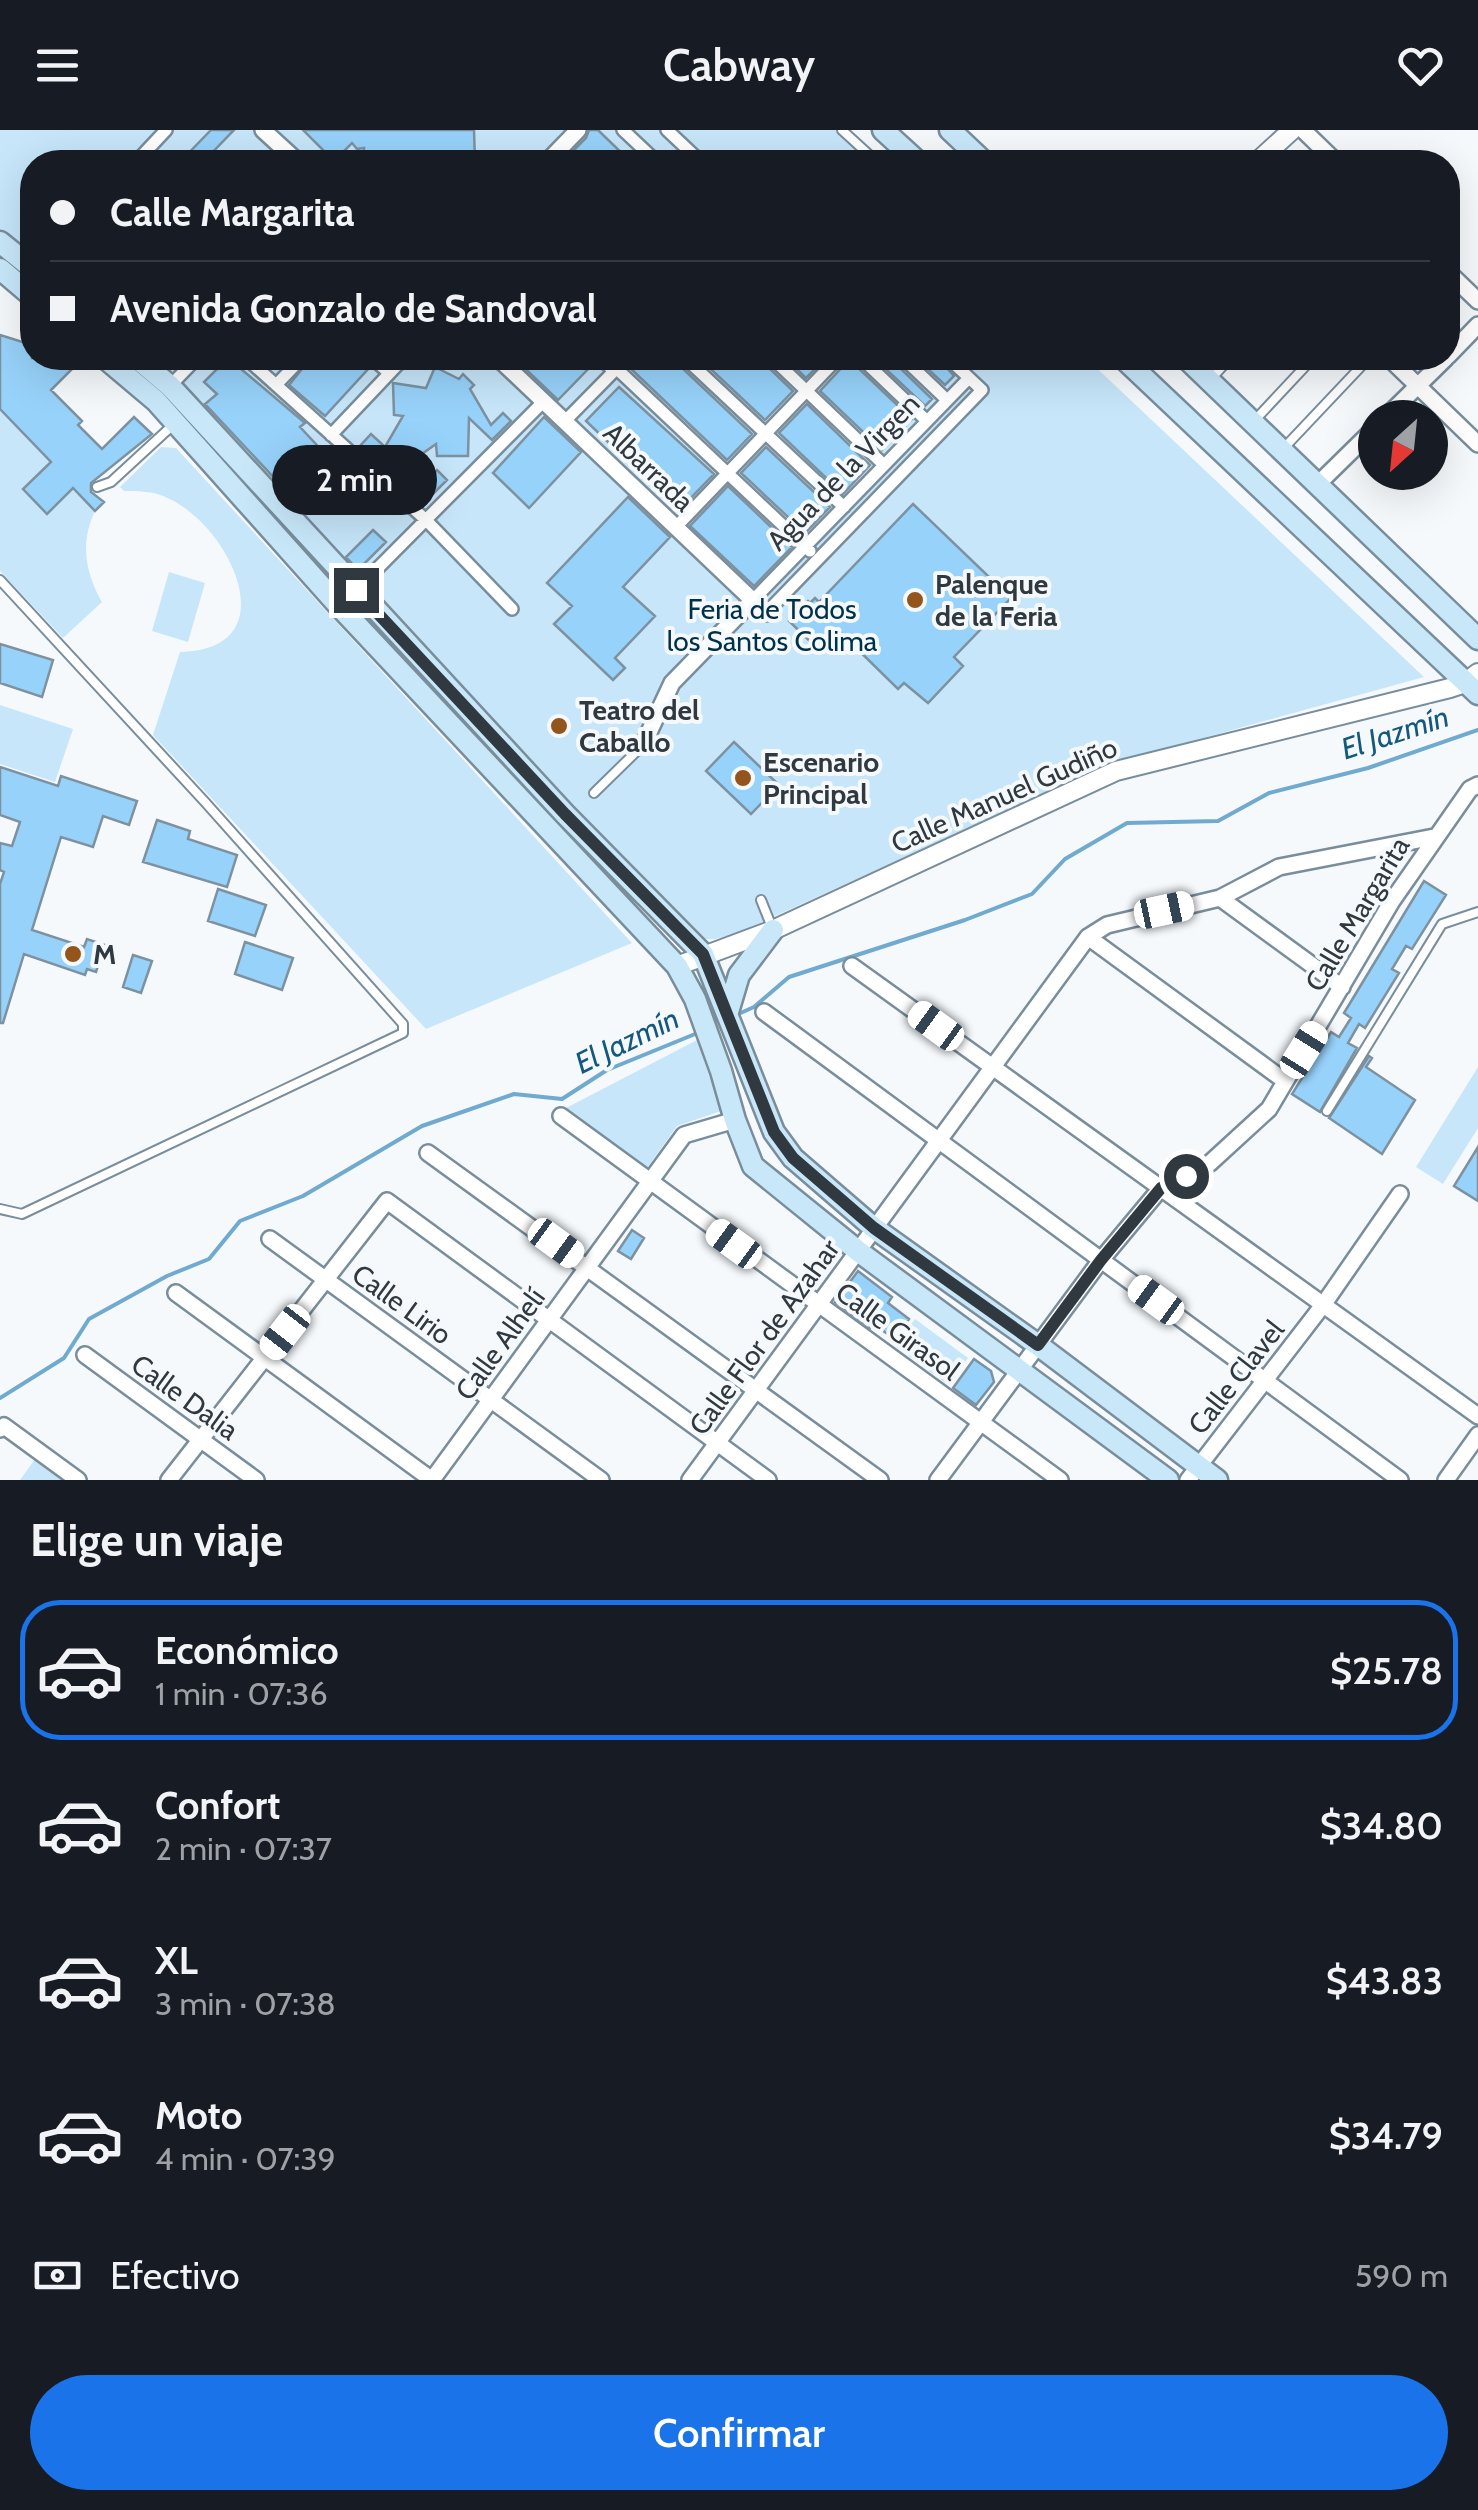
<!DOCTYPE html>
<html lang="es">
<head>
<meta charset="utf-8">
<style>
	:root { --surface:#171b24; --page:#20242c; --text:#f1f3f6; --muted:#9ea1a6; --line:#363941; --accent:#1a73e8 }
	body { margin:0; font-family:Cabin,sans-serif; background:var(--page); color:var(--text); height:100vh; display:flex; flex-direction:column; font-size:38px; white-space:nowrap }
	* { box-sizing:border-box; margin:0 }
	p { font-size:32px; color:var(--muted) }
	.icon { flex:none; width:55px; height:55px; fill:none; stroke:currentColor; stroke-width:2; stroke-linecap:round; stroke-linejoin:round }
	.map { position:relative; height:1350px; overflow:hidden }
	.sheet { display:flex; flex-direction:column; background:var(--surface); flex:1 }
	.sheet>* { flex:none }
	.top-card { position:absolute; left:20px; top:20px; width:1440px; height:220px; border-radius:40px; box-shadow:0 10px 40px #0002; display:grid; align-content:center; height:220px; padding:0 30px; background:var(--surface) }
	.needle { width:65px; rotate:207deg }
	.fabs { position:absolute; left:1358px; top:270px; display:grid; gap:20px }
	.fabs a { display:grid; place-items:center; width:90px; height:90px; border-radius:50%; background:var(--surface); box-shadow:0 10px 40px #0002; font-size:50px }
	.end { position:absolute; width:45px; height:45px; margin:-22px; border:12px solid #30393f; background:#fff; box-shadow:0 0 0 5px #fff }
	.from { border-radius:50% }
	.bubble { position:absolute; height:70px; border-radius:35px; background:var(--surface); box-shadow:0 10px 40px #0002; font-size:32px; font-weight:600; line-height:70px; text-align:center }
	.car { position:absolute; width:30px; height:60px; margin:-30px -15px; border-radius:12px; box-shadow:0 0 8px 2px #0007; background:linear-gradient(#fff 24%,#345 0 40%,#fff 0 76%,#345 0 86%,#fff 0) }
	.top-card b { display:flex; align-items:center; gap:35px; height:95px; font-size:38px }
	.top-card b+b { border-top:2px solid var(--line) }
	.top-card i { width:25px; height:25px; background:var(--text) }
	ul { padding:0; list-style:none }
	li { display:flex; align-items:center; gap:30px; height:140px; margin:0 20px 15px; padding:0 10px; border:5px solid transparent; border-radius:40px }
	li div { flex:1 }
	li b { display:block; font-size:38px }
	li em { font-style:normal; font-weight:600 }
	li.selected { border-color:var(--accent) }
	li>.icon { width:90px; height:90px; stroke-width:1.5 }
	h2 { padding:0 30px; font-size:45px; line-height:120px }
	.pay { display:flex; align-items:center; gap:25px; height:110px; padding:0 30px; font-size:38px }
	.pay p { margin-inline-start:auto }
	.action { display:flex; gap:20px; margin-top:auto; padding:20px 30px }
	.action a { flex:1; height:115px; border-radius:60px; background:var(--accent); color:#fff; font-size:40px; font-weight:600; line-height:115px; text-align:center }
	header { display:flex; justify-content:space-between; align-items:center; height:130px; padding:0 30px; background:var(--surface); font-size:45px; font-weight:600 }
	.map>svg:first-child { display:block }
	.green { fill:#c7e6fa }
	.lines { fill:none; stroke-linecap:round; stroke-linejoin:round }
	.stream { stroke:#70aacf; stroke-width:4 }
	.building { fill:#97d2fa; stroke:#7d919f; stroke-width:2.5 }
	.service-casing { stroke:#798d9b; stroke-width:12 }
	.pedestrian-casing { stroke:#798d9b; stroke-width:16 }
	.minor-casing { stroke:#798d9b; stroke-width:20 }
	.tertiary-casing { stroke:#798d9b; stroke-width:22 }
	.secondary-casing { stroke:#798d9b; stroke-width:25 }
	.service { stroke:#fff; stroke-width:8 }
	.pedestrian { stroke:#fff; stroke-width:11 }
	.minor { stroke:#fff; stroke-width:15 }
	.tertiary { stroke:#fff; stroke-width:18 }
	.secondary { stroke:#c8e8fa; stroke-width:20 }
	.route { stroke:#30393f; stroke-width:12 }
	.poi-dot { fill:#94551c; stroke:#f5f9fc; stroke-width:4 }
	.labels { text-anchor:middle; stroke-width:8; stroke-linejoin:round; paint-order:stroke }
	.street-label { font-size:28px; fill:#30393f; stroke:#f5f9fc }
	.poi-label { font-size:28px; font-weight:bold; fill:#30393f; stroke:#f5f9fc; text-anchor:start }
	.park-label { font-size:28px; fill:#00314a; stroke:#f5f9fc }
	.water-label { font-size:30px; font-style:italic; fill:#13597e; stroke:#f5f9fc }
</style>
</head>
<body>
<header><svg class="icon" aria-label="menu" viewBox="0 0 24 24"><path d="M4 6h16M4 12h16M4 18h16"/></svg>Cabway<svg class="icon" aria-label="heart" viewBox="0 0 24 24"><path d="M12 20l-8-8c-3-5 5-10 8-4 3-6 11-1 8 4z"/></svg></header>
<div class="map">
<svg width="1478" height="1350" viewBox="0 0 1478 1350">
	<rect width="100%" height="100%" fill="#f5f9fc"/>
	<path class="green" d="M0,0H846L881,32H32V128L0,100Z
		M152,228H1086L1424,547L1112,633L738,803L715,809H698L183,254Z
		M0,280L72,352L24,360L48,383L76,356L95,381C80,412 85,443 102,472L63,508L0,441Z
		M161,317L176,318L632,813L426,899L153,605L180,522C291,520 229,391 163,366C150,361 138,361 124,361L120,357Z
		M169,442L205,453L188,512L152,501Z
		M0,575L73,599L55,652L0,634Z
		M697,910L721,981L677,996L647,1038L566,978Z
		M1478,937V998L1443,1054L1416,1037Z
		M915,1189L968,1228L948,1255L895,1216Z
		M35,1329L66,1350H20Z"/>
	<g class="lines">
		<path class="stream" d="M736,885L754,877L789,847L965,790L1032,764L1065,729L1127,693L1218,691L1269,663L1368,638L1478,600
			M0,1268L64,1228L89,1189L167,1146L209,1129L240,1091L303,1066L422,996L514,964L562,969L607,940L700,902"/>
	</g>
	<path class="building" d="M211,0H234L203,32H180Z
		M303,0H474L475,32H364V18L357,19L352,13L334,31Z
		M589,0H598L631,32H562L586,8Z
		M0,205L32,215V228H72L78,233L51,260L82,291L78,295L102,319L134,287L152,304L91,353V362L104,372L95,381L73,358L47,384L23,359L51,332L0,279Z
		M228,228L305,293L300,297L340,340L308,369L286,345L278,352L205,274L217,264L204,252Z
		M311,228H363L369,238L325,286L289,255Z
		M514,228H588L593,234L558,270Z
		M636,228H676L679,235L752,304L727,330L630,238Z
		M703,228H763L766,235L793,261L765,290L701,230Z
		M785,228H826L806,248Z
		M847,228H852L855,235L912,289L882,320L820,261L845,234Z
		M874,228H894L897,235L932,269L925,276Z
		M916,228H938L954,246L945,255Z
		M435,237L459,249L463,244L474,255L470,259L491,295L503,283L511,291L492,310L469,288L468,326H437L436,314L405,336L423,353L437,340L447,350L424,373L360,316L371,304L385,317L403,286L394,285L393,253L426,258Z
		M619,257L714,344L679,380L586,291Z
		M807,274L870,335L843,364L779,303Z
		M544,287L581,322L529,378L493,343Z
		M766,317L830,377L805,403L741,343Z
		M728,356L792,417L754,456L690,396Z
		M628,367L670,407L623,457L655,486L615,528L625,538L613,550L554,494L572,476L547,453Z
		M913,374L1011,468L954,527L963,536L928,573L904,553L898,559L841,503L822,523L789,491L808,471L810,473L815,468L819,472Z
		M373,400L386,412L358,440L346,427Z
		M0,514L53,530L42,567L0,553Z
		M734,612L779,655L751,684L706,641Z
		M0,637L58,656L61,646L137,671L129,695L103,686L93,717L61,707L32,800L84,817L87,809L105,815L96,842L87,839L85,845L24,824L3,893H0V754L4,742L0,740V713L12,716L20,692L0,685Z
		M157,690L190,701L188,709L237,725L227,757L143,732Z
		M1424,751L1446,765L1412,819L1406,816L1392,839L1399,843L1365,898L1359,894L1348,913L1357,918L1320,982L1292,964L1331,902L1339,907L1351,888L1344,883Z
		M218,759L266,775L255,806L208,791Z
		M245,812L293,828L282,860L235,844Z
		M133,825L152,831L141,863L123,857Z
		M1369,926L1372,928L1366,937L1415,970L1382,1024L1329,988Z
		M1478,1017V1071L1454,1056Z
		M632,1100L644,1108L631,1129L618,1121Z
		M858,1141L892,1167L888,1173L909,1189L895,1209L873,1194L870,1198L835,1172Z
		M974,1229L991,1241L994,1252L976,1275L953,1258Z"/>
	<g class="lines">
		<g class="service-casing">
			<path id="service" d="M842,0L877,32
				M1210,250L1230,228
				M1255,290L1313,228
				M1282,320L1369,228
				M97,357L111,352L174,294
				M0,450L205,672L403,894V903L22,1084L0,1079
				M594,663L643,615
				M761,770L773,800
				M1327,981L1442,794L1478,782"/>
		</g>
		<g class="pedestrian-casing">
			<path id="pedestrian" d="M623,0L657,32
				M667,0L701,32
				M146,22L158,32
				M136,32L166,0
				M246,228L426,390L512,479
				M372,228L389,243
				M600,228L614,241
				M685,228L844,377
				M772,228L884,335
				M861,228L927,291
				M903,228L947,270
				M617,239L810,421
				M276,255L302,228
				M170,256L197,228
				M565,291L627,228
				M331,305L404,228
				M676,397L838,228
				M363,453L544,271
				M753,470L969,248
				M766,483L982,260L948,228"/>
		</g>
		<g class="minor-casing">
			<path id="minor" d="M263,0L298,32
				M1303,0L1336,32
				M547,32L578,0
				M1448,142L1478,171
				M1448,226L1478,195
				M498,228L766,483
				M1389,228L1478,314
				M1385,288L1446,228
				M1318,354L1375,298
				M643,615L672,553L753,470
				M1220,768L1342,857
				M1088,807L1285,951
				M852,836L1478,1286
				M764,882L1400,1350
				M561,986L1060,1350
				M428,1023L880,1350
				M270,1109L601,1350
				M176,1163L432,1350
				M85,1225L256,1350
				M0,1299L4,1296L78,1350
				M169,1350L387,1071L768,1350
				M432,1350L684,1005L735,990
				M690,1350L1088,807L1107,795L1220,768L1279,737L1434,707
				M938,1350L1101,1130L1161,1058L1210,1033L1269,979L1392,771L1470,659L1478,655
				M1188,1350L1323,1175L1400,1064
				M1446,1350L1478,1305"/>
		</g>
		<g class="tertiary-casing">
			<path id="tertiary" d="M1257,32L1292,0
				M677,836L773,800L1116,641L1450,558L1465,553L1478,543"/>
		</g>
		<g class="secondary-casing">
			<path id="secondary" d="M883,0L918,32
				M950,0L984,32
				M0,112L32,138
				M0,139L32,166
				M105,228L156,271L339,476L677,836L695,869L721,941L735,990L753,1036L858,1121L1168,1350
				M137,228L170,256L565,684L703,824L774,1002L793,1028L874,1098L1038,1215L1217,1350
				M1123,228L1478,564
				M1186,228L1478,509
				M728,882L739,845L773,800"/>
		</g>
		<use href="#service" class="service"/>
		<use href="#pedestrian" class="pedestrian"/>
		<use href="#minor" class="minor"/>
		<use href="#tertiary" class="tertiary"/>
		<use href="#secondary" class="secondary"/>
	</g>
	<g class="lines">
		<path class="route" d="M356,460L565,684L703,824L774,1002L793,1028L874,1098L1038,1215L1101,1130L1161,1058L1186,1046"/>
	</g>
	<g class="poi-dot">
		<circle cx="915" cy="470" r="10"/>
		<circle cx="559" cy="596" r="10"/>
		<circle cx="743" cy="648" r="10"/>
		<circle cx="73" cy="824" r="10"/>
	</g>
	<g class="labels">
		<g class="street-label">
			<text transform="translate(649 337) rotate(44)" y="10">Albarrada</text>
			<text transform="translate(843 342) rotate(-46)" y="10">Agua de la Virgen</text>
			<text transform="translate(1004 665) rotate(-24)" y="10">Calle Manuel Gudiño</text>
			<text transform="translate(1357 784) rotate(-59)" y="10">Calle Margarita</text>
			<text transform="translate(402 1174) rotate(36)" y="10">Calle Lirio</text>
			<text transform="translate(898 1201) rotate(36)" y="10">Calle Girasol</text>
			<text transform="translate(764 1207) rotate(-54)" y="10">Calle Flor de Azahar</text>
			<text transform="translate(500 1214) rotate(-54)" y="10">Calle Alhelí</text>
			<text transform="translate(1236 1247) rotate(-52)" y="10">Calle Clavel</text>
			<text transform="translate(185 1267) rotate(36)" y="10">Calle Dalia</text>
		</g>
		<g class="poi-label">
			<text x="935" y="464">Palenque<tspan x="935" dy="32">de la Feria</tspan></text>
			<text x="579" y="590">Teatro del<tspan x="579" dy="32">Caballo</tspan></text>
			<text x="763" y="642">Escenario<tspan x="763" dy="32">Principal</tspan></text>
			<text x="93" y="834">M</text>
		</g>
		<g class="park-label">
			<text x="772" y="489">Feria de Todos<tspan x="772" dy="32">los Santos Colima</tspan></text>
		</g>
		<g class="water-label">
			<text transform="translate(1395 603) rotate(-18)" y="10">El Jazmín</text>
			<text transform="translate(627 911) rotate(-26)" y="10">El Jazmín</text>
		</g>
	</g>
</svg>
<div class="fabs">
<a><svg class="needle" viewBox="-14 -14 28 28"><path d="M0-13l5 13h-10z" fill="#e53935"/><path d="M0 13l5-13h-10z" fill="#9ea1a6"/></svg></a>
</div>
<i class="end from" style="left:1186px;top:1046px"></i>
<i class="end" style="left:356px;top:460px"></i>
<div class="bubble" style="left:272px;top:315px;width:165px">2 min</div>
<i class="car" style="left:1164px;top:780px;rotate:78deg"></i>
<i class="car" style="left:936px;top:896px;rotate:306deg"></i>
<i class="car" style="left:1304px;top:920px;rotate:32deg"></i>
<i class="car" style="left:556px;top:1113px;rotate:126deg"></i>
<i class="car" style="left:734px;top:1114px;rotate:306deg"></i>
<i class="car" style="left:1156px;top:1170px;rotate:306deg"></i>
<i class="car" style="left:285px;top:1202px;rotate:218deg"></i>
<div class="top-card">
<b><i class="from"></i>Calle Margarita</b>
<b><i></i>Avenida Gonzalo de Sandoval</b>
</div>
</div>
<section class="sheet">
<h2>Elige un viaje</h2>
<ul>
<li class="selected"><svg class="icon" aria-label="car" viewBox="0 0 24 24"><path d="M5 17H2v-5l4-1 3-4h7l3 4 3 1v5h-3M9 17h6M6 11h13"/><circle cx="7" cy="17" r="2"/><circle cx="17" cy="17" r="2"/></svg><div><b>Económico</b><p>1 min · 07:36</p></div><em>$25.78</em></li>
<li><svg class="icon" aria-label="car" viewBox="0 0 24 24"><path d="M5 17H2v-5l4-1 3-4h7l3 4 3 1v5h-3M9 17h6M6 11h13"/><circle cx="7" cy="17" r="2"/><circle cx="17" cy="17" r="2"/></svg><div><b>Confort</b><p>2 min · 07:37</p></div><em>$34.80</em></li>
<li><svg class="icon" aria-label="car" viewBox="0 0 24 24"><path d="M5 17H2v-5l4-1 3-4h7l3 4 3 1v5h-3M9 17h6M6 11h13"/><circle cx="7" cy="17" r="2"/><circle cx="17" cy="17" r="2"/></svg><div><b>XL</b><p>3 min · 07:38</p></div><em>$43.83</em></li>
<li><svg class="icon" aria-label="car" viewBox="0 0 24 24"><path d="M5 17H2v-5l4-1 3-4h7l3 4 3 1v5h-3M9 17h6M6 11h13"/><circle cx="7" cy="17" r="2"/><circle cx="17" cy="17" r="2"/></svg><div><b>Moto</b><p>4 min · 07:39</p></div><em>$34.79</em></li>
</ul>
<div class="pay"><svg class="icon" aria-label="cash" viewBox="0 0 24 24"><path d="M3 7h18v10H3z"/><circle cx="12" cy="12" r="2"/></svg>Efectivo<p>590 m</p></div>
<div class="action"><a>Confirmar</a></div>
</section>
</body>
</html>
